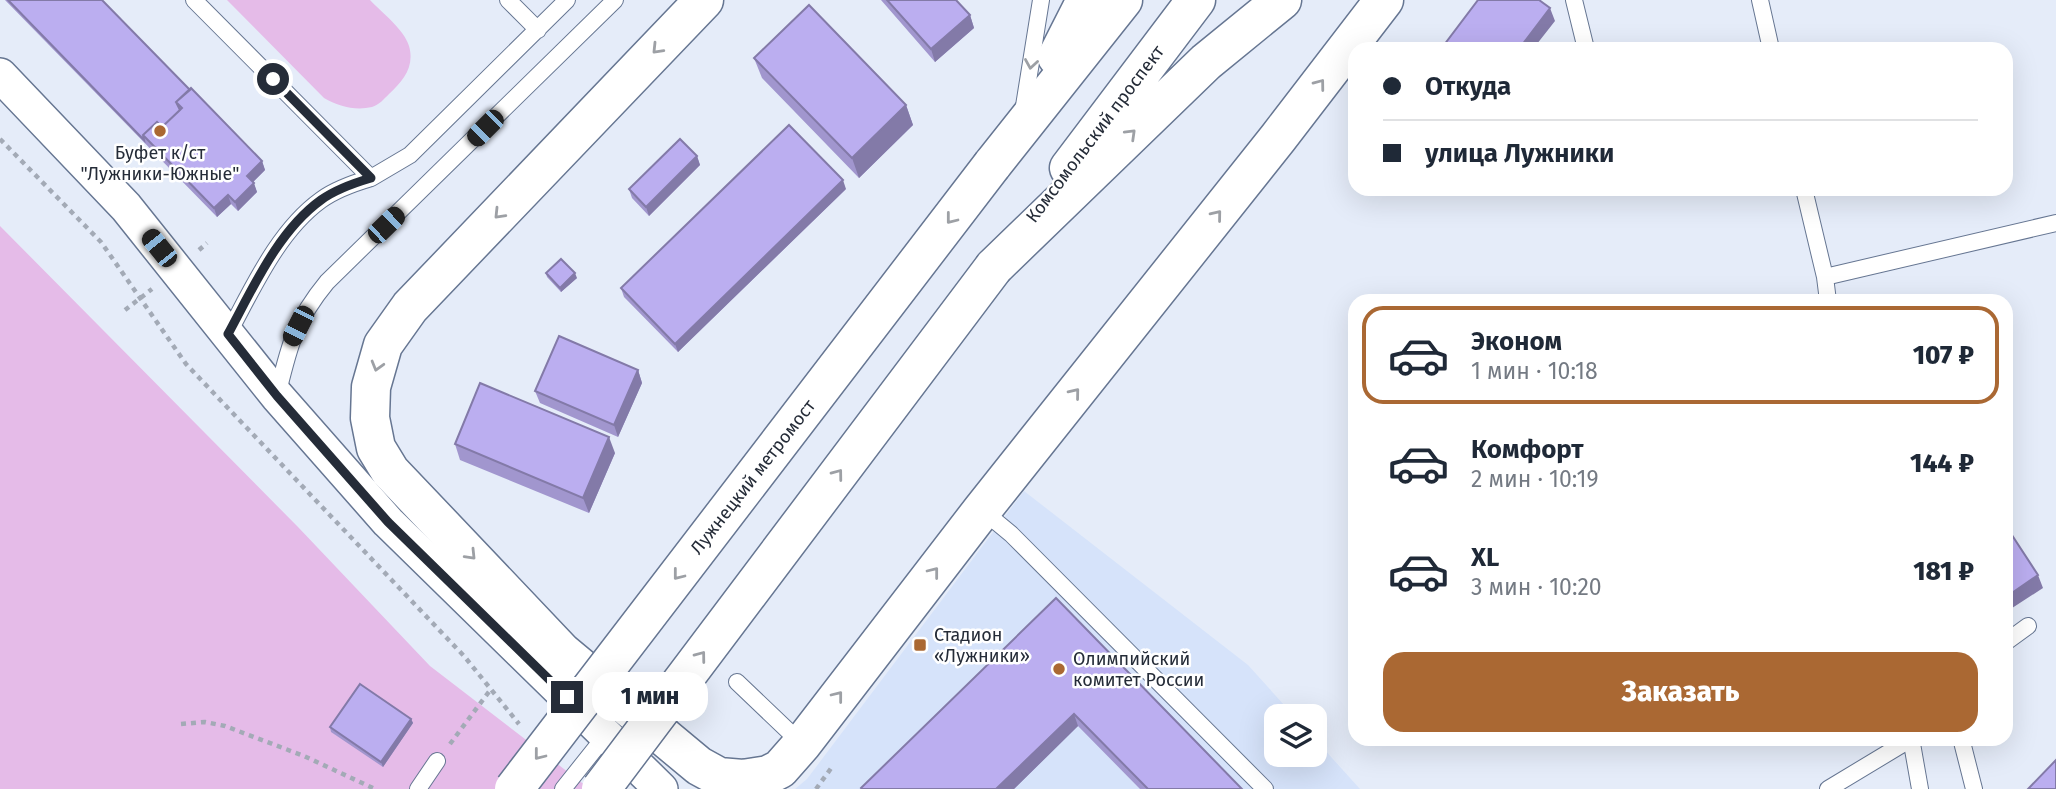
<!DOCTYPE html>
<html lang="ru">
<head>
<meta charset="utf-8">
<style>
	:root { --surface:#fff; --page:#f6f6f7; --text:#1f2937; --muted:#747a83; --line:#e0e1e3; --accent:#aa6833 }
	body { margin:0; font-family:"Fira Sans",sans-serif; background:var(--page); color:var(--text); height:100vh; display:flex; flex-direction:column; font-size:26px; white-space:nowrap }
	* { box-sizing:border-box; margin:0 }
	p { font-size:23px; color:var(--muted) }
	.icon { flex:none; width:38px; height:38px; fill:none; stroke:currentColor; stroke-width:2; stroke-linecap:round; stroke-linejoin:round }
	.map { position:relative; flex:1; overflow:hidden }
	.sheet { position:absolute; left:1348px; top:294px; width:665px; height:452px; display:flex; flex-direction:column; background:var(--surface); border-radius:21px; box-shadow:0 7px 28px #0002 }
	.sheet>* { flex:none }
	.hud { position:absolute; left:1348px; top:42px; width:665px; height:154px; border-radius:21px; box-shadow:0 7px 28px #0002; display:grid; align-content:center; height:154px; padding:0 35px; background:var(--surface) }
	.tools { position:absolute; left:1264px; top:704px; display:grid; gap:14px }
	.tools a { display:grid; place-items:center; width:63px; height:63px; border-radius:14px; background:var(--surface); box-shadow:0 7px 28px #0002; font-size:35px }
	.end { position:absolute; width:32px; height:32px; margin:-16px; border:9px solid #252c38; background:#fff; box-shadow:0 0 0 4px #fff }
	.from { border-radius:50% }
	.bubble { position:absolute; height:49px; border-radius:21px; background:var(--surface); box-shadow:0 7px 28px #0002; font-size:23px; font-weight:800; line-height:49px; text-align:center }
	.car { position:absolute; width:21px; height:42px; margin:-21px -10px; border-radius:9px; box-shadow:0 0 5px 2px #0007; background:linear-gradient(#222 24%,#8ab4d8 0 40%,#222 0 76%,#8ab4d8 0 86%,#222 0) }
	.hud b { display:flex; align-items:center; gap:24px; height:66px; font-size:26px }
	.hud b+b { border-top:2px solid var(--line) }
	.hud i { width:18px; height:18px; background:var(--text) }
	ul { padding:12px 0 0; list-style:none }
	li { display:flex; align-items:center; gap:21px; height:98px; margin:0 14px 10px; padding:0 21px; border:4px solid transparent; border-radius:21px }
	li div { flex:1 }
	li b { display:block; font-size:26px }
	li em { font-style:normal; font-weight:800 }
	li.active { border-color:var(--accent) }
	li>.icon { width:63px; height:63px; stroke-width:1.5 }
	.button { display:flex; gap:14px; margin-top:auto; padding:14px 35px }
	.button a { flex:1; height:80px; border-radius:21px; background:var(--accent); color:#fff; font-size:28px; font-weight:800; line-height:80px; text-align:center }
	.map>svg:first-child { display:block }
	.built { fill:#d6e3fa }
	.green { fill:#e5bbe8 }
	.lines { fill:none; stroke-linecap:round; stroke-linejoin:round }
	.lane-casing { stroke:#667692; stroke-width:18 }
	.street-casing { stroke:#667692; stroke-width:36 }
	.primary-casing { stroke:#667692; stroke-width:41 }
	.path { stroke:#a3aab6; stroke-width:4.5; stroke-dasharray:5 5; stroke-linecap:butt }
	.lane { stroke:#fff; stroke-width:16 }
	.street { stroke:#fff; stroke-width:33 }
	.primary { stroke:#fff; stroke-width:38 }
	.primary-bridge-casing { stroke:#667692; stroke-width:41; stroke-linecap:butt }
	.primary-bridge { stroke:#fff; stroke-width:38 }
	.wall { fill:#a196ce }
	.shaded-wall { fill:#837aa8 }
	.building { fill:#bbaef0; stroke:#837aa8; stroke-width:2 }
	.oneway { stroke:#9da0a5 }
	.route { stroke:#252c38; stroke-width:9 }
	.poi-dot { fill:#aa6833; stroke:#fff; stroke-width:2.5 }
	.labels { text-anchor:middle; stroke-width:5; stroke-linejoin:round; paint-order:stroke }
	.street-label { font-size:18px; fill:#252c38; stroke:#fff }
	.poi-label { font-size:18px; fill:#252c38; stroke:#fff; text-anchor:start }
</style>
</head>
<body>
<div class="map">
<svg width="2056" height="789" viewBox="0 0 2056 789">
	<rect width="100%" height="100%" fill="#e5ecf9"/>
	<path class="built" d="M1024,491L1248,665L1294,716H1276V754H1314V738L1360,789H795L807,779Z"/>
	<path class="green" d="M227,0H370C382,13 404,29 409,46C415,67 403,81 389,94C384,99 379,105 372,107C355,111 338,106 324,98Z
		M0,226L298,527L430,666L590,789H0Z"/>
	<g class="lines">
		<g class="lane-casing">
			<path id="lane" d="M194,0L371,178L410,155L567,0
				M508,0L538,30
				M1574,0L1586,49
				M1760,0L1771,49
				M1023,112L1041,0
				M1804,189L1825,277L1828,301
				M1825,277L2056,223
				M228,334C253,288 278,231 321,200C336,189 354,183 371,178
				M277,396C289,347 294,322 327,282L615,0
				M982,510L1011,534L1265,789
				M2006,642L2028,626
				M737,682L802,744
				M1911,738L1920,789
				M1961,738L1974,789
				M418,789L437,761
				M563,789L606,735
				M1828,789L1911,739"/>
		</g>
		<g class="street-casing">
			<path id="street" d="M0,75L126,207L277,396L388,522L661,789"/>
		</g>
		<g class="primary-casing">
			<path id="primary" d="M704,0L410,307L383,345L371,387L370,418L376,448L390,471L562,652L699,766L719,777L743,779L768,775L780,769L802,744L982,510L1278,138L1384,0
				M1057,57L1086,0
				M992,165L1123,0
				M1069,168L1196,0
				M994,267L1206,62L1282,0"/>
		</g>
		<path class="path" d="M0,139L101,242L186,364L464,656L519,724
			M199,250L207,243
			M125,310L152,289
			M181,724L205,722L225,726L304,756L375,789
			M450,744L491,689
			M816,789L832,767"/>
		<use href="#lane" class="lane"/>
		<use href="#street" class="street"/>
		<use href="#primary" class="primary"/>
		<g class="primary-bridge-casing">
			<path id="primary-bridge" d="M514,789L992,165
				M601,789L994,267"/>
		</g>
		<use href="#primary-bridge" class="primary-bridge"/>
	</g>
	<path class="wall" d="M5,0H102L190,90L262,161L265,170L253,182L257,192L238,211L231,204L217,217Z
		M881,0H956L970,15L974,28L935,62Z
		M754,58L906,105L913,125L859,178L762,78Z
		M697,156L700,165L649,216L632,198L629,189Z
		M846,189L678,352L624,297L621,288Z
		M546,273L577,278L561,292L547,277Z
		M638,370L642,383L618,437L540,403L535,391Z
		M455,444L615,453L589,513L460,460Z
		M1056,598L1242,789H1140L1078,726L1014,789H862L861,788Z
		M411,719L413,723L383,767L331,732L330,727Z"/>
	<path class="shaded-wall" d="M1550,8L1555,21L1533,49H1519Z
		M970,15L974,28L935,62L931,49Z
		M906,105L913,125L859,178L852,158Z
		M697,156L700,165L649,216L646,207Z
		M262,161L265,170L250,185L247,176Z
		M843,180L846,189L678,352L675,344Z
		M254,183L257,192L238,211L235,202Z
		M228,195L231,204L217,217L214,208Z
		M575,273L577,278L561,292L560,288Z
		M638,370L642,383L618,437L614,425Z
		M609,437L615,453L589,513L583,498Z
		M2038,575L2043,588L2006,612V597Z
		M1074,714L1078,726L1014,789H996Z
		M411,719L413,723L383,767L381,762Z"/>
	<path class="building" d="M8,0H102L190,90L176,102L180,110L162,127L157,122L143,135L144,140Z
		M887,0H956L970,15L931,49Z
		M1478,0H1539L1550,8L1519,49H1441Z
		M809,5L906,105L852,158L754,58Z
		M191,88L262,161L247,176L254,183L235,202L228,195L214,208L143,135L157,122L162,127L182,108L176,102Z
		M789,125L843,180L675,344L621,288Z
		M680,139L697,156L646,207L629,189Z
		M561,259L575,273L560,288L546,273Z
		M559,336L638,370L614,425L535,391Z
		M480,383L609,437L583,498L455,444Z
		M2006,526L2038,575L2006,597Z
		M1056,598L1242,789H1148L1074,714L996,789H862L861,788Z
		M360,684L411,719L381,762L330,727Z
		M2056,760V789H2028Z"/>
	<defs><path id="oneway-chevron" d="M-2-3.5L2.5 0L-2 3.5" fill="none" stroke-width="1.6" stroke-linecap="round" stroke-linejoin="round" transform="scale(1.75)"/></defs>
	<g class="oneway">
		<use href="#oneway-chevron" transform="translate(657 49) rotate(134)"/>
		<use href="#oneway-chevron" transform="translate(1031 64) rotate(99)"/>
		<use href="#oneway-chevron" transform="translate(1320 84) rotate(-53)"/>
		<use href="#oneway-chevron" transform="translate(1131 134) rotate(-44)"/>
		<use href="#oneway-chevron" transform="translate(499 214) rotate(134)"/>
		<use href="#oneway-chevron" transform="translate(1217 215) rotate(-51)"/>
		<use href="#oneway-chevron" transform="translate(951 219) rotate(128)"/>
		<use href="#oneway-chevron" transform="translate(377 366) rotate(106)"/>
		<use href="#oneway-chevron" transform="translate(1075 393) rotate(-51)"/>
		<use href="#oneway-chevron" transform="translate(838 474) rotate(-53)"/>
		<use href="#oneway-chevron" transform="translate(471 555) rotate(46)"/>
		<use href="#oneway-chevron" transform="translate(934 572) rotate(-52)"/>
		<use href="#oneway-chevron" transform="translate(678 575) rotate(128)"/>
		<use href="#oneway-chevron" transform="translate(701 656) rotate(-53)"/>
		<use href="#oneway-chevron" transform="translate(838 696) rotate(-52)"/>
		<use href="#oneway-chevron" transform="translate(539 755) rotate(128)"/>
	</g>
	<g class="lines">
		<path class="route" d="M273,79L371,178C354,183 336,189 321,200C278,231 253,288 228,334L277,396L388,522L567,697"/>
	</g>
	<g class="poi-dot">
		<circle cx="160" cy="131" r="7"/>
		<rect x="913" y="638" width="14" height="14" rx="3.5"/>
		<circle cx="1059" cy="669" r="7"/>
	</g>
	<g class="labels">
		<g class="street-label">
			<text transform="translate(1095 134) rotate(-53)" y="6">Комсомольский проспект</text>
			<text transform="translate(753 477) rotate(-52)" y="6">Лужнецкий метромост</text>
		</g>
		<g class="poi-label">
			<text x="160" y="159" text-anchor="middle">Буфет к/ст<tspan x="160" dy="21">"Лужники-Южные"</tspan></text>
			<text x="934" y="641">Стадион<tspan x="934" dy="21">«Лужники»</tspan></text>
			<text x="1073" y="665">Олимпийский<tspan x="1073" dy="21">комитет России</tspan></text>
		</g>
	</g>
</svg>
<div class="tools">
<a><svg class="icon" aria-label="layers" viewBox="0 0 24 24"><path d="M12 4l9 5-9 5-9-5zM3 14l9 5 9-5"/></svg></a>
</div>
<i class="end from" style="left:273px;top:79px"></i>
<i class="end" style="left:567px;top:697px"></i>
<div class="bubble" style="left:592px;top:672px;width:116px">1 мин</div>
<i class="car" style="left:485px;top:128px;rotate:225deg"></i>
<i class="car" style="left:386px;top:225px;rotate:46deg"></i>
<i class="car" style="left:159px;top:248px;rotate:321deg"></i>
<i class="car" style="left:298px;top:326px;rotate:207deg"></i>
<div class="hud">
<b><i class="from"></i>Откуда</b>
<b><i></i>улица Лужники</b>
</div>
<section class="sheet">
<ul>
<li class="active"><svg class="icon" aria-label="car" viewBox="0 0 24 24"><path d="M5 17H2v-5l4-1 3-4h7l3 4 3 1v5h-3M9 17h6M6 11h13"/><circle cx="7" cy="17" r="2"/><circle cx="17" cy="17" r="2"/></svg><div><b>Эконом</b><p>1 мин · 10:18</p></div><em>107 ₽</em></li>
<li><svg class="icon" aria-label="car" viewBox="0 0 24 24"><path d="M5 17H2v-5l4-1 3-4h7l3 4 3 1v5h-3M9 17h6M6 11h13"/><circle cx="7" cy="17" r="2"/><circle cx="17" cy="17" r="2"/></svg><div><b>Комфорт</b><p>2 мин · 10:19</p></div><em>144 ₽</em></li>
<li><svg class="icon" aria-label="car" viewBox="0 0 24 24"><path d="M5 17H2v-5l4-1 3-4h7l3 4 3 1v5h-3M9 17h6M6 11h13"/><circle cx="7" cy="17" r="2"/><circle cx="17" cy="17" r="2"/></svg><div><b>XL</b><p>3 мин · 10:20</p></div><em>181 ₽</em></li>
</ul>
<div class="button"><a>Заказать</a></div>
</section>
</div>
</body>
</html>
